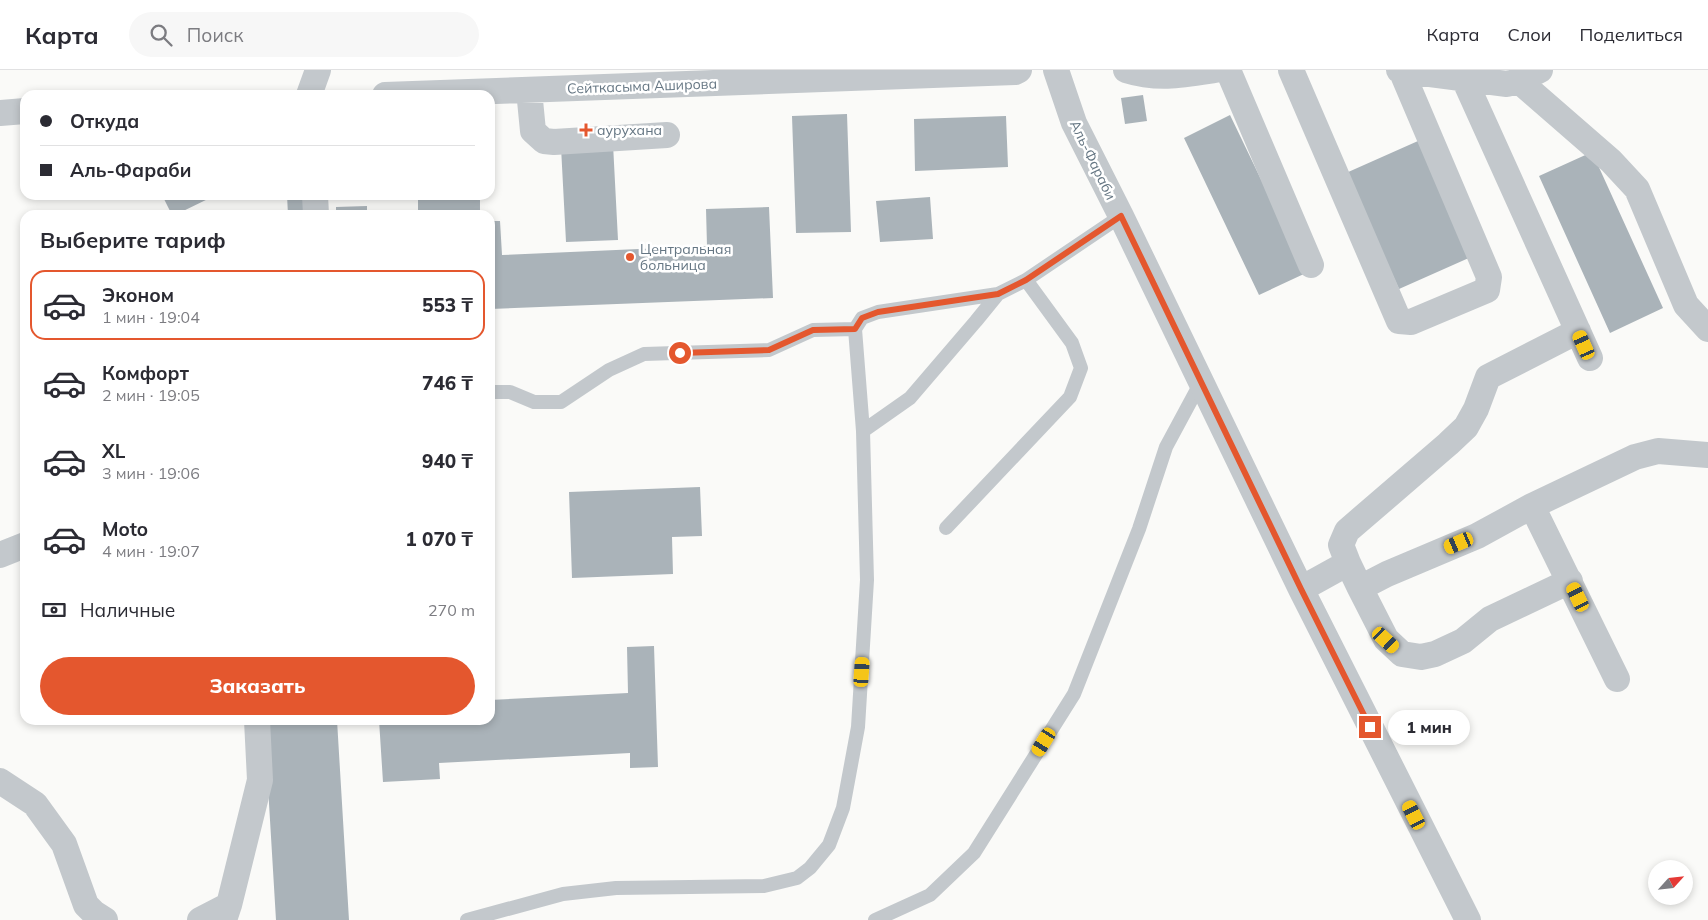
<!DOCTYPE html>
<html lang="ru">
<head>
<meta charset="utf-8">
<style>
	:root { --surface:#fff; --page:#f7f7f7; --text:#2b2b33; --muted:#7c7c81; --line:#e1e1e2; --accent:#e4572e }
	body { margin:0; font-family:Mulish,sans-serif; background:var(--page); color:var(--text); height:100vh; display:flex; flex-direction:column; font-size:19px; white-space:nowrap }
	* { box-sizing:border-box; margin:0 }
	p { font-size:16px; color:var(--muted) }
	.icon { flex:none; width:28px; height:28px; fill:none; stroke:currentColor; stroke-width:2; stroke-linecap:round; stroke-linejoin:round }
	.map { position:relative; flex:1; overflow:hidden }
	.side { position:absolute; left:20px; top:140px; width:475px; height:515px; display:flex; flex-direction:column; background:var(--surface); border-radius:15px; box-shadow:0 2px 8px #0003 }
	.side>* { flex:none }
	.top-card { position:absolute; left:20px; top:20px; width:475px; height:110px; border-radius:15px; box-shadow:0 2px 8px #0003; display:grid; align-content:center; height:110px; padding:0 20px; background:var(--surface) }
	.needle { width:32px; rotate:63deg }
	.controls { position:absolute; left:1648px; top:790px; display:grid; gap:10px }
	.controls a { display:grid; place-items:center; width:45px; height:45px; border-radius:50%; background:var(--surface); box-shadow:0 2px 8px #0003; font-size:25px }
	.end { position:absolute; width:22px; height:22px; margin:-11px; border:6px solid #e4572e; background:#fff; box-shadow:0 0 0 2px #fff }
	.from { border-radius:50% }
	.bubble { position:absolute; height:35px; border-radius:18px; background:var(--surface); box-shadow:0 2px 8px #0003; font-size:16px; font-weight:800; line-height:35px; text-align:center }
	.car { position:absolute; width:15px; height:30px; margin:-15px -8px; border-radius:6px; box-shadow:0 0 4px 1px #0007; background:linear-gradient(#f5c518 24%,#345 0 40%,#f5c518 0 76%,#345 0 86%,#f5c518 0) }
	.top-card b { display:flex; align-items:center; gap:18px; height:48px; font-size:19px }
	.top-card b+b { border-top:1px solid var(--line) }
	.top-card i { width:12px; height:12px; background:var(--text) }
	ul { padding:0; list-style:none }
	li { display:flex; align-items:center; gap:15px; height:70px; margin:0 10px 8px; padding:0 10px; border:2px solid transparent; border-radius:15px }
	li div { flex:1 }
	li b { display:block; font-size:19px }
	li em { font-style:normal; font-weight:800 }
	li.selected { border-color:var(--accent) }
	li>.icon { width:45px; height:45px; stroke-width:1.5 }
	h2 { padding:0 20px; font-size:22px; line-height:60px }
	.pay { display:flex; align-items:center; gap:12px; height:55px; padding:0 20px; font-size:19px }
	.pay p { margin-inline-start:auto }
	.cta { display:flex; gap:10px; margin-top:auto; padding:10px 20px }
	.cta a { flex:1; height:58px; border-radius:30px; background:var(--accent); color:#fff; font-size:20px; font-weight:800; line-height:58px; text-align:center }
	header { display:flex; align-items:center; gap:30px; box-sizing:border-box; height:70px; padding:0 25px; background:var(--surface); border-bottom:1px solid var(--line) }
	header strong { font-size:24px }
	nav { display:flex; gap:28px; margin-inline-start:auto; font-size:18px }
	.search { width:350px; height:45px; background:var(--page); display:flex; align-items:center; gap:12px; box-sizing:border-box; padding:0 18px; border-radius:28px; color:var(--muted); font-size:19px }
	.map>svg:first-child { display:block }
	.building { fill:#aab3b9 }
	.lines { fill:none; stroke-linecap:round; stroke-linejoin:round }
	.lane { stroke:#c3c8cc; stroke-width:14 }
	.street { stroke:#c3c8cc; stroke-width:26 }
	.route { stroke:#e4572e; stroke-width:6 }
	.poi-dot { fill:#e4572e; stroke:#fff; stroke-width:2 }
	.labels { text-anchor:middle; stroke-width:5; stroke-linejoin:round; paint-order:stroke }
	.street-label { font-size:14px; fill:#657683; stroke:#fff }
	.poi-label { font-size:14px; fill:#657683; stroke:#fff; text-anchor:start }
</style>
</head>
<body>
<header>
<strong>Карта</strong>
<div class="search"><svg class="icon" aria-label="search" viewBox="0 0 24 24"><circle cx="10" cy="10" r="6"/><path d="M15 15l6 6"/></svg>Поиск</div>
<nav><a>Карта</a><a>Слои</a><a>Поделиться</a></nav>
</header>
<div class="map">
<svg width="1708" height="850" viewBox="0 0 1708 850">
	<rect width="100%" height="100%" fill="#fafaf8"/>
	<path class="building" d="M1143,25L1147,51L1125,54L1121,28Z
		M847,44L851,162L796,163L792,46Z
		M1230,45L1306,203L1259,225L1184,68Z
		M1006,46L1008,97L915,101L914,49Z
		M1418,71L1471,187L1399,219L1346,103Z
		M613,74L618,170L566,172L561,77Z
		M1592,82L1663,238L1610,263L1539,106Z
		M162,125H211L212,127L175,145H172Z
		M287,125H312L313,145H288Z
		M418,125H480V145H418Z
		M930,127L933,169L880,172L876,131Z
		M367,136V145H336V137Z
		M769,137L773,228L490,239V151H500L502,185L707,176L706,139Z
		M700,417L702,466L672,467L673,504L572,508L569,422Z
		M654,576L658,697L630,698V683L439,693L440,709L383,712L379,650H490V630L628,623L627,577Z
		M264,650H337L349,850H276Z"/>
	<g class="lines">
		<path class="lane" d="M490,322H510L534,332H561L609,300L644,284L769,280L813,260L855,259
			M863,361L855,259L862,248L878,242L998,224
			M946,458L1070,327L1081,298L1072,273L1026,210
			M467,850L563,824L616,818L764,816L797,808L810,798L829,775L843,738L858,657L867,510L863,361L910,328L976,251L998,224L1026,210L1121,146
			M875,850L930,825L974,783L1074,624L1139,459L1166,377L1201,312"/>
		<path class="street" d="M1056,0L1074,53L1121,146L1301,519L1468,850
			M1126,0C1158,10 1183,5 1215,0
			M1228,0L1311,195
			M1291,0L1399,251L1411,252L1487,220L1489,207L1401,0
			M1399,0L1507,14L1519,11L1540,0
			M1460,0L1590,288
			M1519,11L1611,91L1637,119L1686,235L1708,259
			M529,20L533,61L544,71L554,72L667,65
			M309,25L318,0
			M385,25L1015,2L1019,0
			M0,43L25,41
			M315,125L316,145
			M1532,436L1617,609
			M0,485L25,475
			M1348,493L1341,475L1347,461L1448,374L1466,357L1476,339L1488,307L1578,261
			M1360,518L1386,569L1402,584L1421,587L1435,584L1463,571L1490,549L1570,511
			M1301,519L1348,493L1360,518L1387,504L1477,466L1532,436L1635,387L1658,381L1708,385
			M0,711L35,734L64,774L86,835L94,843L105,850
			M200,850L229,835
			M224,850L229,835L260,710L257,650"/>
	</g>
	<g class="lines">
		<path class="route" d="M680,283L769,280L813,260L855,259L862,248L878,242L998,224L1026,210L1121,146L1301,519L1370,657"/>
	</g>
	<g class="poi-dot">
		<path d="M583.5 52.5h5v5h5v5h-5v5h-5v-5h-5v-5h5z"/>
		<circle cx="630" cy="187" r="5"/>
	</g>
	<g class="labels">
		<g class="street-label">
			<text transform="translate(642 16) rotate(-2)" y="5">Сейткасыма Аширова</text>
			<text transform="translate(1093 90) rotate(64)" y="5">Аль-Фараби</text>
		</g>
		<g class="poi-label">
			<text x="597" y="65">аурухана</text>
			<text x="640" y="184">Центральная<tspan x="640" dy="16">больница</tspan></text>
		</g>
	</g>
</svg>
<div class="controls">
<a><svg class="needle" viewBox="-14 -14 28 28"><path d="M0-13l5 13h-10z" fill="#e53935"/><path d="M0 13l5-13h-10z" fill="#7c7c81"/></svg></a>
</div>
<i class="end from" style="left:680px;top:283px"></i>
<i class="end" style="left:1370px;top:657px"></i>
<div class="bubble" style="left:1388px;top:640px;width:82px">1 мин</div>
<i class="car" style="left:1584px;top:275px;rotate:336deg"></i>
<i class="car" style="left:1459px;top:473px;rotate:247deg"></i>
<i class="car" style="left:1578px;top:527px;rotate:334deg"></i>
<i class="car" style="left:1386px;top:570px;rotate:133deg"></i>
<i class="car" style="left:862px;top:602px;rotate:4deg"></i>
<i class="car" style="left:1044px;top:672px;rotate:212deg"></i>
<i class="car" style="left:1414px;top:745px;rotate:333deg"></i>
<div class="top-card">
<b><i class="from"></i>Откуда</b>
<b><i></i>Аль-Фараби</b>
</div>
<section class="side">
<h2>Выберите тариф</h2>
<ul>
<li class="selected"><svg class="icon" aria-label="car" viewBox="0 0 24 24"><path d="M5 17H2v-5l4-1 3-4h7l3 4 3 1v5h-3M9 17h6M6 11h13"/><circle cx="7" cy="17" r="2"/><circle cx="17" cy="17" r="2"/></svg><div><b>Эконом</b><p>1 мин · 19:04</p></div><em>553 ₸</em></li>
<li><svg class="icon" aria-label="car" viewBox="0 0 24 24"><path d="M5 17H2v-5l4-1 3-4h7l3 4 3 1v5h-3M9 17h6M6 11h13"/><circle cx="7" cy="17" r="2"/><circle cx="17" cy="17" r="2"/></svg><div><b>Комфорт</b><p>2 мин · 19:05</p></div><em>746 ₸</em></li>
<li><svg class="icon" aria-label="car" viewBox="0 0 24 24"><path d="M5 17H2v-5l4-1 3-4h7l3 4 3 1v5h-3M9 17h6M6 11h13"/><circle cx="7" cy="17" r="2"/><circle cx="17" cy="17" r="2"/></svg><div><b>XL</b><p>3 мин · 19:06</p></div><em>940 ₸</em></li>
<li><svg class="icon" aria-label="car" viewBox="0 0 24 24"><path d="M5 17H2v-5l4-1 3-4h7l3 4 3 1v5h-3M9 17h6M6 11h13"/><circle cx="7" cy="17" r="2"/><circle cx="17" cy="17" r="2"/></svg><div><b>Moto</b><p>4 мин · 19:07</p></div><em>1 070 ₸</em></li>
</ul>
<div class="pay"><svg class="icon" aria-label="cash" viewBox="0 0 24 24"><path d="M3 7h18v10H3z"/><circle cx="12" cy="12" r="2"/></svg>Наличные<p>270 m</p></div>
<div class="cta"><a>Заказать</a></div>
</section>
</div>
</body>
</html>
